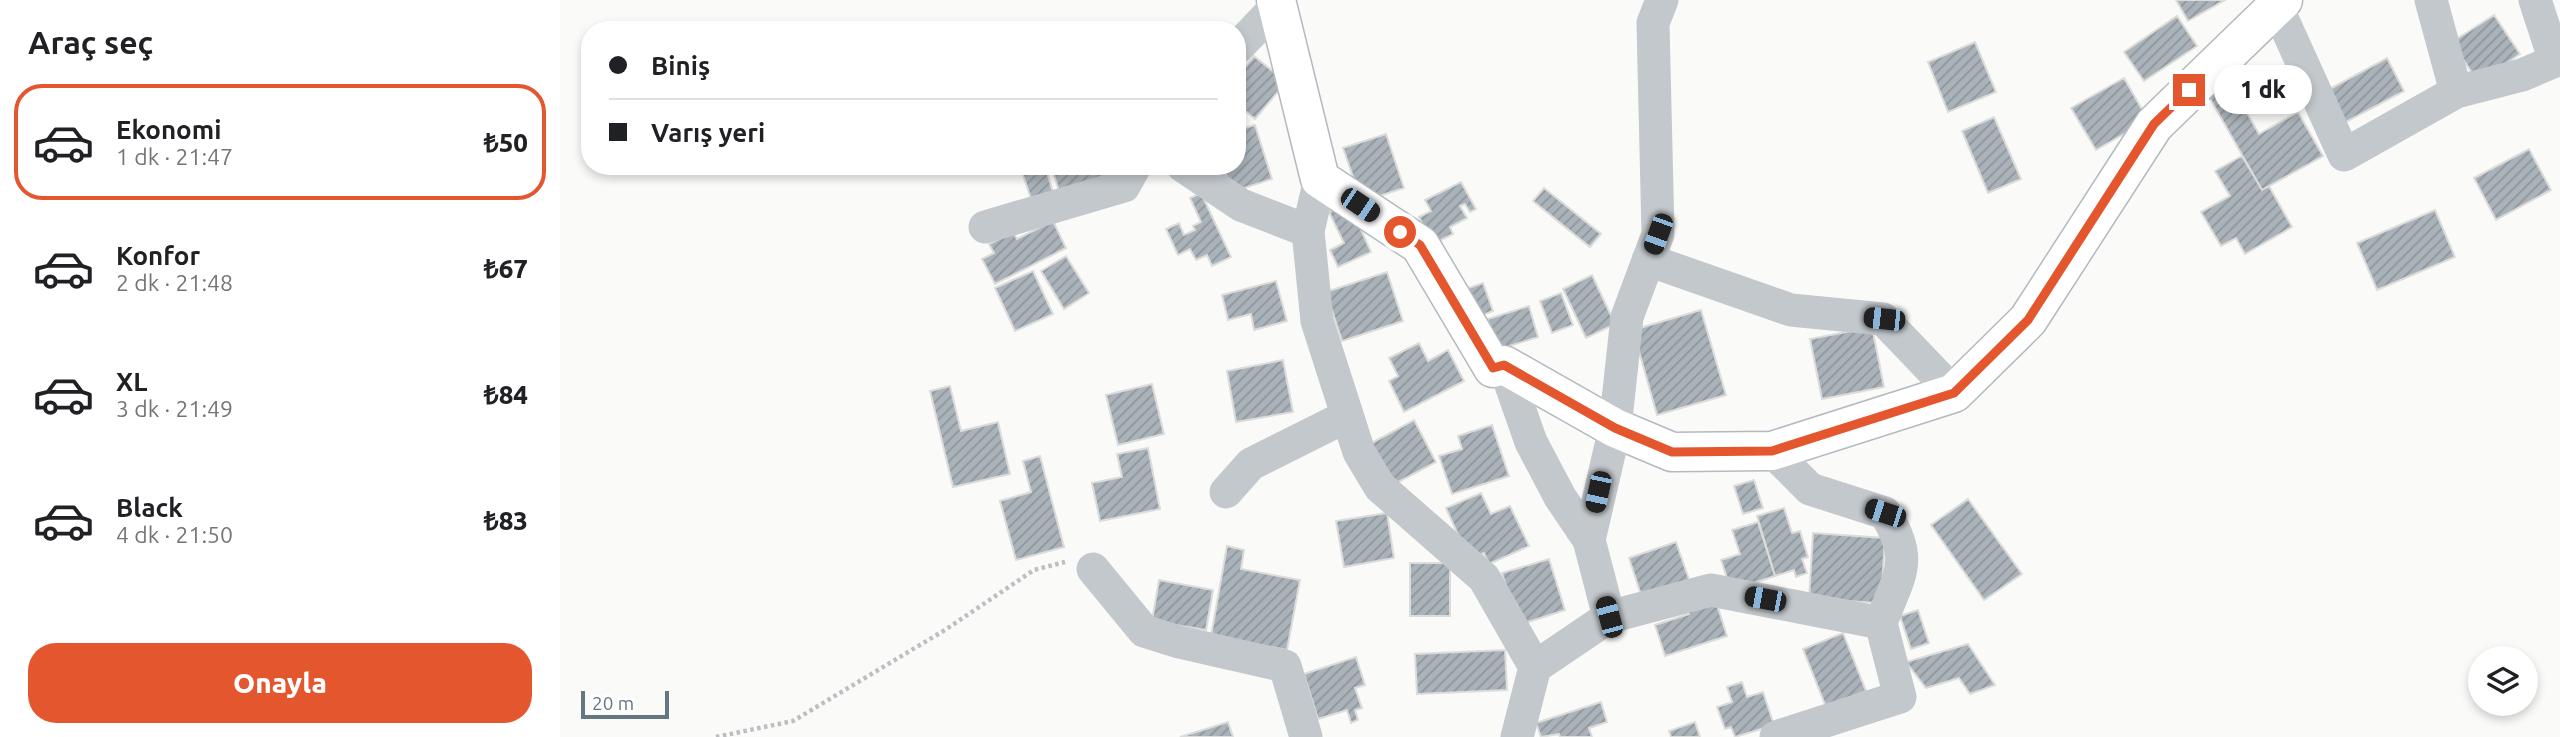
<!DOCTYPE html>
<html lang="tr">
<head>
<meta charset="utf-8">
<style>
	:root { --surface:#fff; --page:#f2f2f2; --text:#202124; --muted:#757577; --line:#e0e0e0; --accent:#e4572e }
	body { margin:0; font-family:Ubuntu,sans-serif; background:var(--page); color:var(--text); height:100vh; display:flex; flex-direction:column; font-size:26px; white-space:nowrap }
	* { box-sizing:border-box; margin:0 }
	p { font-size:23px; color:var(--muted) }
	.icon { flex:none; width:38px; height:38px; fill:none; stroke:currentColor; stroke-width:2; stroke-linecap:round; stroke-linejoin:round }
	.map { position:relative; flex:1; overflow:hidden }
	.drawer { display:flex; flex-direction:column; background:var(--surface); width:560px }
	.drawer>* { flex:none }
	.top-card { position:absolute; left:21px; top:21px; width:665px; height:154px; border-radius:28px; box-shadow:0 4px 10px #0003; display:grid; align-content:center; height:154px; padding:0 28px; background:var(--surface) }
	.buttons { position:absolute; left:1908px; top:646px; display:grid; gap:14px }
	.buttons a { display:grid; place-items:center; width:70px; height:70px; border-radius:50%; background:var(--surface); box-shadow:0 4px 10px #0003; font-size:35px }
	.scale { position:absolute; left:21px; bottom:18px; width:88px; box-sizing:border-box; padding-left:7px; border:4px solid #657683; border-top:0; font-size:19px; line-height:24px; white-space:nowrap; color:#657683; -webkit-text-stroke:5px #fff; paint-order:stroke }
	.end { position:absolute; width:32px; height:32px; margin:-16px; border:9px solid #e4572e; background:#fff; box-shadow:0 0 0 4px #fff }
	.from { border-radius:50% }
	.bubble { position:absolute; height:49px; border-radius:24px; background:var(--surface); box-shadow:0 4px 10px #0003; font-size:23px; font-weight:800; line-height:49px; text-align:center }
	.car { position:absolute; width:21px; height:42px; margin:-21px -10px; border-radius:9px; box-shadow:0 0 5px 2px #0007; background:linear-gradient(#222 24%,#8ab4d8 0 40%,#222 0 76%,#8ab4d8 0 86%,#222 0) }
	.top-card b { display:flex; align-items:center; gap:24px; height:66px; font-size:26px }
	.top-card b+b { border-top:2px solid var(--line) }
	.top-card i { width:18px; height:18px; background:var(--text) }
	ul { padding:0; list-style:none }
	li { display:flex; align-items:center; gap:21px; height:116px; margin:0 14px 10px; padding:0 14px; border:4px solid transparent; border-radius:28px }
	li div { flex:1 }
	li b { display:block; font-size:26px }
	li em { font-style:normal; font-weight:800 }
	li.on { border-color:var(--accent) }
	li>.icon { width:63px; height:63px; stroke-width:1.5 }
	h2 { padding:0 28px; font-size:32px; line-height:84px }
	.primary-button { display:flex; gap:14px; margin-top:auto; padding:14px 28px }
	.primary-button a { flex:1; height:80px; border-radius:28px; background:var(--accent); color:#fff; font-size:28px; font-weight:800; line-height:80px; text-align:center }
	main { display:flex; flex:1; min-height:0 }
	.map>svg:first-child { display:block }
	.building { fill:url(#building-hatch); stroke:#dcdcda; stroke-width:2 }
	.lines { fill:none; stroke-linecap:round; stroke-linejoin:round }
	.secondary-casing { stroke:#b3babf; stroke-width:41 }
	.path { stroke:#bbbfc2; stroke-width:4.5; stroke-dasharray:3.5 3.5; stroke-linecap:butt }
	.street { stroke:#c3c8cc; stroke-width:33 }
	.secondary { stroke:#fff; stroke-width:38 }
	.route { stroke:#e4572e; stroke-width:9 }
</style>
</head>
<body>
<main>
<section class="drawer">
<h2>Araç seç</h2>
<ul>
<li class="on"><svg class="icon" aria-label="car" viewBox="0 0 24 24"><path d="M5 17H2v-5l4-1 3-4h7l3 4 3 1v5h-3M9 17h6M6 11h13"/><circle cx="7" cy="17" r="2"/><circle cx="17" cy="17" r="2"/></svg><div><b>Ekonomi</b><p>1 dk · 21:47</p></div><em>₺50</em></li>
<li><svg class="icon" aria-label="car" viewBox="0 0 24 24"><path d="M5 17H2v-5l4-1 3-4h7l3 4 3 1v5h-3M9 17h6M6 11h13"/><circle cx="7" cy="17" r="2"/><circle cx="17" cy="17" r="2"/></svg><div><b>Konfor</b><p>2 dk · 21:48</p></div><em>₺67</em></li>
<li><svg class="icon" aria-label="car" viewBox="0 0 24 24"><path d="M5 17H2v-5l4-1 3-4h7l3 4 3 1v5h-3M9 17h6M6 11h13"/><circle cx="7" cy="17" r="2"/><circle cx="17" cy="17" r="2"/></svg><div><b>XL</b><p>3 dk · 21:49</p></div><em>₺84</em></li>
<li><svg class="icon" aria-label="car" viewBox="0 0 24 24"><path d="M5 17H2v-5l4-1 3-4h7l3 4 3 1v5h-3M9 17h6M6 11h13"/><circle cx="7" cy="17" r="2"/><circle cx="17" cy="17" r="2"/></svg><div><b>Black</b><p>4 dk · 21:50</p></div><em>₺83</em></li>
</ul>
<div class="primary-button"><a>Onayla</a></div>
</section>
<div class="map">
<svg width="2000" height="737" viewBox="0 0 2000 737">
	<defs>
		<pattern id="building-hatch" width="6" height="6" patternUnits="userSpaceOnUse" patternTransform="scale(1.75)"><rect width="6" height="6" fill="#aab3b9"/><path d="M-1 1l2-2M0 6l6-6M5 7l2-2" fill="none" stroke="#8e969c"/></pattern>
	</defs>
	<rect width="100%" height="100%" fill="#fafaf8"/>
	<path class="building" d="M1616,0H1665L1628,21Z
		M1934,15L1960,54L1918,82L1892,42Z
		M1617,16L1637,46L1584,81L1564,52Z
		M1415,42L1436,92L1388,112L1368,62Z
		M694,56L726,82L695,119L677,104V77Z
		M1827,58L1844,91L1784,123L1766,91Z
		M1666,76L1699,134L1738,112L1763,156L1702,190L1644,88Z
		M1564,78L1588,120L1536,150L1511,108Z
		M1434,117L1461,179L1428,193L1402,131Z
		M695,125L712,179L672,192L663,166H677V130Z
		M826,134L844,188L816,197L798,191L783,148Z
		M1969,149L1991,190L1936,220L1914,178Z
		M1682,156L1702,190L1709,186L1732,227L1685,254L1676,238L1661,246L1641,212L1670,196L1655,171Z
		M460,166H494L486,169L496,202L474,208Z
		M503,166H547L551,176L500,194L493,172L504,169Z
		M901,182L916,209L910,212L905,204L900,206L907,218L890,227L893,234L873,244L859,217L871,211L865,200Z
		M984,188L1041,234L1030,247L973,201Z
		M641,193L671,257L652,266L647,255L636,260L630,249L618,255L606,229L619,223L624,235L635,230L633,226L641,222L630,198Z
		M789,203L811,252L778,267L770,250L784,243L769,212Z
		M1875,210L1895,257L1817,290L1797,243Z
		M493,221L506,248L435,284L422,259L434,253L429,244L453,232L457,239Z
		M506,256L529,293L504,309L481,271Z
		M473,271L493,314L455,331L435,288Z
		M827,272L843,321L782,341L766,292Z
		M1032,275L1055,324L1026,338L1003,289Z
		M716,281L727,321L694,330L691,314L668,320L662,295Z
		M923,283L933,311L913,319L903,290Z
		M1001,293L1013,325L992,333L980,301Z
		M969,306L978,337L937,350L928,319Z
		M1141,310L1166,395L1097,415L1073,330Z
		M1312,327L1324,387L1262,399L1250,339Z
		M859,343L868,361L888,350L904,381L844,412L829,381L838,376L829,358Z
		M723,360L733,412L676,422L667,371Z
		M592,384L604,434L558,445L546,395Z
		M390,386L401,431L438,422L450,474L393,487L370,391Z
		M854,420L876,462L831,486L808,445Z
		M932,425L949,476L892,494L879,456L902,449L898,436Z
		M588,448L600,509L540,521L532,483L562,477L557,454Z
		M480,456L504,547L456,560L440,501L471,492L463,461Z
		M1194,480L1203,508L1183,514L1174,486Z
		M921,493L931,514L950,506L969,546L929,564L924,553L909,559L886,508Z
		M1408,499L1462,574L1424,600L1371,525Z
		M1224,508L1232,533L1240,531L1248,557L1242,559L1247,573L1236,577L1234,570L1215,576L1197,516Z
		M827,513L834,558L784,567L776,521Z
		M1198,522L1215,576L1171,590L1161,560L1180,554L1172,530Z
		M1253,533L1325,538L1321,603L1249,599Z
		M1116,542L1131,585L1083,601L1069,558Z
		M667,546L684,550L681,569L740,580L727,650L651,636Z
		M989,559L1005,610L959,625L942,573Z
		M850,563H890V616H850Z
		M599,580L653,590L646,630L592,621Z
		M1154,595L1167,636L1105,656L1095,625L1129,614L1126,604Z
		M1358,610L1369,643L1351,649L1340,616Z
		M1283,633L1306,691L1266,707L1243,649Z
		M1408,644L1435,685L1410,694L1399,678L1366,688L1346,662Z
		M945,650L947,690L857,694L855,654Z
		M796,657L805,685L795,688L802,708L795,710L798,720L791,723L787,710L758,719L744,674Z
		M1182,682L1187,697L1203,692L1214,725L1175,737L1171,727L1165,729L1157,707L1172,702L1167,687Z
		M1041,702L1047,722L1029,728L1032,737H1000L999,734L981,737L976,723Z
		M668,722L673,737H620L633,733Z
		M1135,722L1140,737H1111L1109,731Z"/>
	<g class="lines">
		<g class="secondary-casing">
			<path id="secondary" d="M716,0L760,179L860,245L933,368L944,365L1055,428L1112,452L1212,451L1394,393L1468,320L1594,125L1723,0"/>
		</g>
		<path class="path" d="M156,737L233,721L385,630L474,570L505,562"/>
		<path class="street" d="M1871,0L1896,92
			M1716,5L1784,155L1896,92L1962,75L1995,61L1975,0
			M677,48L718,5
			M623,166L681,205L748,231
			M760,179L748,231L757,321L799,452L820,487L924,578L975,667L957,737
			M425,227L564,186L575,166
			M1088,260L1231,310L1323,319L1394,393
			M944,365L971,442L1000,497L1029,540L1049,617
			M1212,451L1250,489L1325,513C1355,562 1339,574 1321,623
			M666,492L691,464L787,416
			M1029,540L1055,428L1067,317L1098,234L1093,23L1102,0
			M533,569L584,631L619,642L725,666L746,737
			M975,667L1049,617L1151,590L1321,623L1340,697L1216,737"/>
		<use href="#secondary" class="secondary"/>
	</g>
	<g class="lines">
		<path class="route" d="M840,232L860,245L933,368L944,365L1055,428L1112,452L1212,451L1394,393L1468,320L1594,124L1629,90"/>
	</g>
</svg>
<div class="buttons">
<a><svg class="icon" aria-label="layers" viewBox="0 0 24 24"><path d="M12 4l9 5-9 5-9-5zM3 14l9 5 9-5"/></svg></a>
</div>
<div class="scale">20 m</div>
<i class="end from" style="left:840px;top:232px"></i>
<i class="end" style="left:1629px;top:90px"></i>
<div class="bubble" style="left:1654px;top:65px;width:98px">1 dk</div>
<i class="car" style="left:800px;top:205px;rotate:124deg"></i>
<i class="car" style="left:1098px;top:234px;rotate:200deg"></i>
<i class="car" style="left:1324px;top:319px;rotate:276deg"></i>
<i class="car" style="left:1038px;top:492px;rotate:192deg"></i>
<i class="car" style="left:1325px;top:513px;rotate:288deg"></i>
<i class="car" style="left:1205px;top:599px;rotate:281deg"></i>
<i class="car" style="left:1049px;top:617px;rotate:345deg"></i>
<div class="top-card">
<b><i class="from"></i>Biniş</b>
<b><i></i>Varış yeri</b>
</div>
</div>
</main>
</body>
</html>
